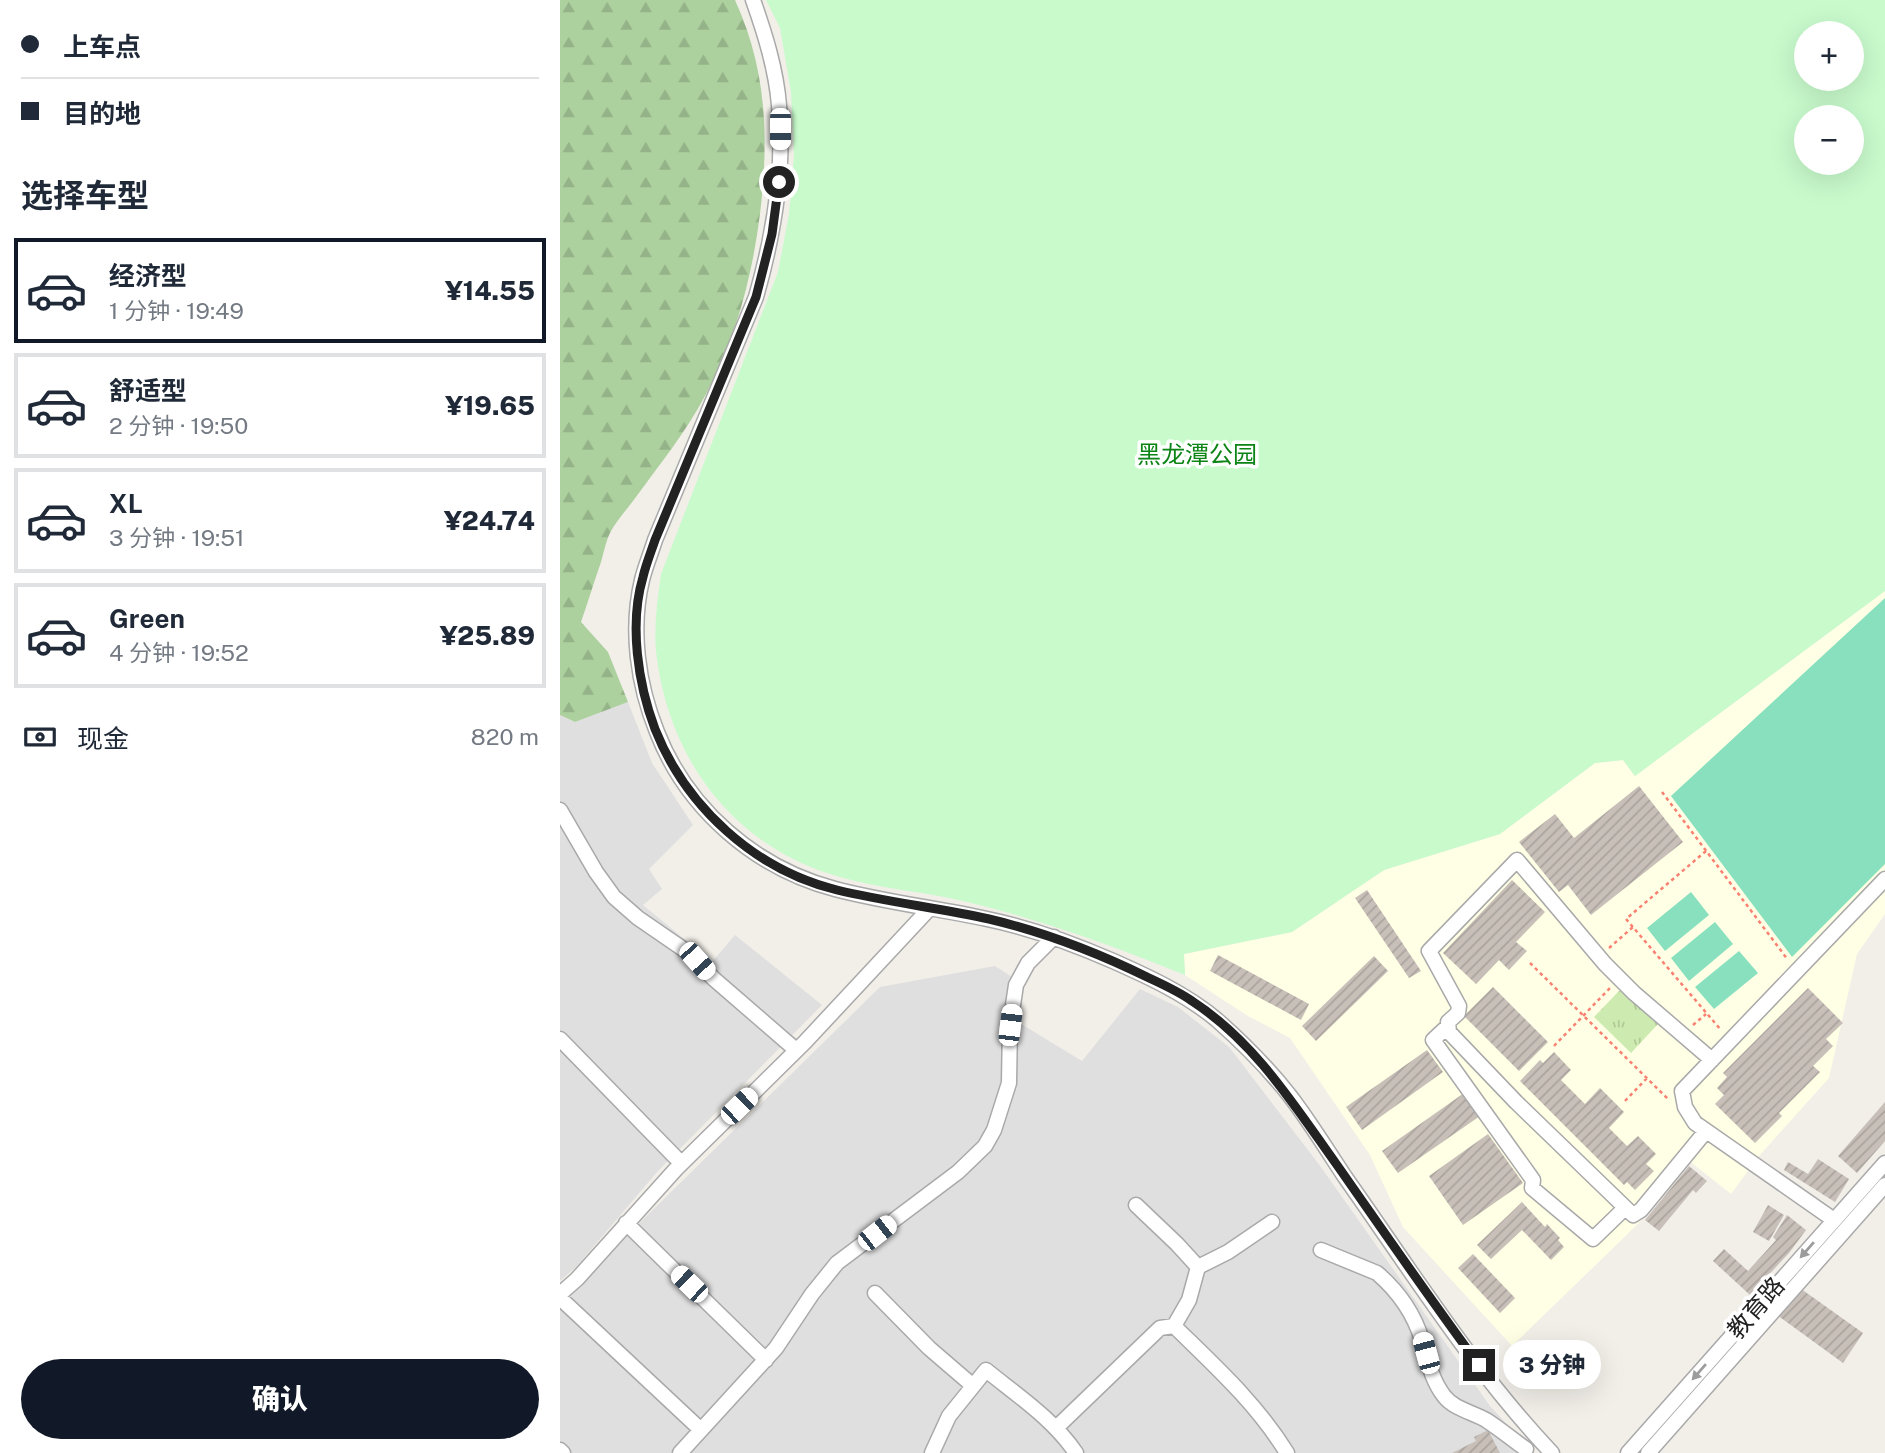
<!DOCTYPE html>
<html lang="zh">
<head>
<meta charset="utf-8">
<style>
	:root { --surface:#fff; --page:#f6f6f7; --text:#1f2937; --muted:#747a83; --line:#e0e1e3; --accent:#111827 }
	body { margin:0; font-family:"Public Sans","Noto Sans SC",sans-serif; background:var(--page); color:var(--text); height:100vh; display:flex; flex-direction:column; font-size:26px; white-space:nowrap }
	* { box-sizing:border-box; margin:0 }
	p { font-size:23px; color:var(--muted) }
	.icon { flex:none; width:38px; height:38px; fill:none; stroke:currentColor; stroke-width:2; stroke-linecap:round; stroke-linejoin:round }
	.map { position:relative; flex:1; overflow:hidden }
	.details { display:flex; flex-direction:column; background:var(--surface); width:560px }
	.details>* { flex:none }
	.banner { display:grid; align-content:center; height:154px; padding:0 21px; background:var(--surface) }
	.buttons { position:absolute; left:1234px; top:21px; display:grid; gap:14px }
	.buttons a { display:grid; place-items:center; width:70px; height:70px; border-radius:50%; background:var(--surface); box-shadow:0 7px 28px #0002; font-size:35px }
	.end { position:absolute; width:32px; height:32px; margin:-16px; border:9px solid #222; background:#fff; box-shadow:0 0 0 4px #fff }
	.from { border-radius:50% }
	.bubble { position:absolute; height:49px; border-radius:24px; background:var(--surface); box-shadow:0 7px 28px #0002; font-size:23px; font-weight:800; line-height:49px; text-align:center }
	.car { position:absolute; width:21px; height:42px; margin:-21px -10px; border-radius:9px; box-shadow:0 0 5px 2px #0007; background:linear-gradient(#fff 24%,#345 0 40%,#fff 0 76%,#345 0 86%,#fff 0) }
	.banner b { display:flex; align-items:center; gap:24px; height:66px; font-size:26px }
	.banner b+b { border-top:2px solid var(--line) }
	.banner i { width:18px; height:18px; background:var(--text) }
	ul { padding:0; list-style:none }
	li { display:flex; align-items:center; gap:21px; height:105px; margin:0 14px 10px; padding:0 7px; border:4px solid var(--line); border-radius:0px }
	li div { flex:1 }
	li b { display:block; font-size:26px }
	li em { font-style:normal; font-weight:800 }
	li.selected { border-color:var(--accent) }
	li>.icon { width:63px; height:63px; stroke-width:1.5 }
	h2 { padding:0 21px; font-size:32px; line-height:84px }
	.pay { display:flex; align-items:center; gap:18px; height:77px; padding:0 21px; font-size:26px }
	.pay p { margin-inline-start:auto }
	.action { display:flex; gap:14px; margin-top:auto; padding:14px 21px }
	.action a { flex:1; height:80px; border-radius:42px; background:var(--accent); color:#fff; font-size:28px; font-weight:800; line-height:80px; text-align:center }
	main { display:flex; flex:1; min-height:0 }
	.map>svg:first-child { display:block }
	.residential { fill:#e0dfdf }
	.education { fill:#ffffe5 }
	.grass { fill:url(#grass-tufts) }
	.forest { fill:url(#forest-firs) }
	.park { fill:#c8facc; fill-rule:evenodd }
	.pitch { fill:#88e0be }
	.building { fill:url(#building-hatch) }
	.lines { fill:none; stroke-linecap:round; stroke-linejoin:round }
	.minor-casing { stroke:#a9a9a9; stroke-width:17 }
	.path { stroke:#fa8072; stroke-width:2.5; stroke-dasharray:3.5 3.5; stroke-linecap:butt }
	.minor { stroke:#fff; stroke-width:14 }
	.oneway { fill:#9c9c9c }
	.route { stroke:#222; stroke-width:9 }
	.labels { text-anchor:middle; stroke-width:7; stroke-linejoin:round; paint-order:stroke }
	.park-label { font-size:24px; fill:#0c8416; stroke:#fff }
	.street-label { font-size:24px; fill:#222; stroke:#fff }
</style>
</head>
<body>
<main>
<section class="details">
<div class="banner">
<b><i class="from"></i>上车点</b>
<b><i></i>目的地</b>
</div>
<h2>选择车型</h2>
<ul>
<li class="selected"><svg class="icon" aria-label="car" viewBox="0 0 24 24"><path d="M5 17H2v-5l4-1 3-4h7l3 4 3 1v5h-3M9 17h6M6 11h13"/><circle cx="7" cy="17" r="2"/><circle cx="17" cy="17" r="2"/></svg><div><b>经济型</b><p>1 分钟 · 19:49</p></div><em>¥14.55</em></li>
<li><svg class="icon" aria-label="car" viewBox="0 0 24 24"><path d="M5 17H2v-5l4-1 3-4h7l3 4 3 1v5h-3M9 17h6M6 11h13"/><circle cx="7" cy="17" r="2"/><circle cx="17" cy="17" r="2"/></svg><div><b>舒适型</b><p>2 分钟 · 19:50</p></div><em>¥19.65</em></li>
<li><svg class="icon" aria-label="car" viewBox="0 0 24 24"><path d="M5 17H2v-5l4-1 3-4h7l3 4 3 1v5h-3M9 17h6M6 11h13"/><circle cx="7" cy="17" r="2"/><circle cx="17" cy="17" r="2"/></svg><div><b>XL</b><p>3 分钟 · 19:51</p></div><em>¥24.74</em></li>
<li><svg class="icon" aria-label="car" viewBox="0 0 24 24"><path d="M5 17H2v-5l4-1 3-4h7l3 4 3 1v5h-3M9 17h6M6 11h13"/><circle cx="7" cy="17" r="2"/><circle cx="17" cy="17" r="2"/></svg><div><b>Green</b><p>4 分钟 · 19:52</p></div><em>¥25.89</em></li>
</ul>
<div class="pay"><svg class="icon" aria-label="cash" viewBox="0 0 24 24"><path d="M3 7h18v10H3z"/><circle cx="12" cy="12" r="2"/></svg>现金<p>820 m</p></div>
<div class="action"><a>确认</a></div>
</section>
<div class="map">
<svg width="1325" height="1453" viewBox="0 0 1325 1453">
	<defs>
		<pattern id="grass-tufts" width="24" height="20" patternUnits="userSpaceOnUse" patternTransform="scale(1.75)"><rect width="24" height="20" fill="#cdebb0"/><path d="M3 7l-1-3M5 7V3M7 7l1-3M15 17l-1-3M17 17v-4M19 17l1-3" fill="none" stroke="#b0c997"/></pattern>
		<pattern id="forest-firs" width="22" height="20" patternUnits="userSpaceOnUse" patternTransform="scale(1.75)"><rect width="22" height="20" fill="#add19e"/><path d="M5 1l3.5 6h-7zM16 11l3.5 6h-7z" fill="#95b388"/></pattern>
		<pattern id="building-hatch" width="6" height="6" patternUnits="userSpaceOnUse" patternTransform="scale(1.75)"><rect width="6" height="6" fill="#c7bfb8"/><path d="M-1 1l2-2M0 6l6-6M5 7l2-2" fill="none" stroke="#aba49e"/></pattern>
	</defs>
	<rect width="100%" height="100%" fill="#f2efe9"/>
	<path class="residential" d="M68,702L92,763L133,825L89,869L102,889L83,905L152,962L175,935L262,1005L98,1171L17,1266L0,1281V715L15,722Z
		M435,966L463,984L458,1022L522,1061L580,989L618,1007L669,1047L758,1163L930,1406L974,1453H0V1308L58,1244L320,987Z"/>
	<path class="education" d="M1325,591V914L1297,954L1269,1078L1199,1156L1171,1194L1128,1160L1082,1220L952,1346L843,1227L810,1155L730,1038L688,1016L625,975L624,954L732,932L824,870L940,834L1035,763L1063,760L1075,776Z"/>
	<path class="grass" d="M1059,991H1066L1099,1023L1071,1053L1034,1017Z"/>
	<path class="forest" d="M0,0H175C207,70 209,138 200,214C192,277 176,339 145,396C126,432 100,464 76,497C68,508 58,519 51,531C46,540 44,552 41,562C34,582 28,602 21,622L48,652L68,702L15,722L0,715Z"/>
	<path class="park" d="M206,0H1325V591L1075,776L1063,760L1035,763L940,834L824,870L732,932L624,954L625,975C550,944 474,917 394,899C351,890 306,887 264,872C169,839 110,757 97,659C93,631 97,602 101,574L218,272L229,214L234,156L231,92L220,28ZM1246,33H1292V79H1246ZM1246,117H1292V163H1246Z"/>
	<path class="pitch" d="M1325,598V864L1232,957L1111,796Z
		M1131,892L1149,915L1105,951L1087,928Z
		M1155,922L1173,944L1129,981L1111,958Z
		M1179,951L1198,973L1154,1009L1135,987Z"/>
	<path class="building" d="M1079,786L1123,842L1031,915L1008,885L999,892L959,842L995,814L1014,838Z
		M952,880L985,912L956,942L967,951L949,970L939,960L916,984L883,953Z
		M807,890L861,971L849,978L795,898Z
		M658,955L749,1004L741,1020L650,971Z
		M814,956L828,971L756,1041L742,1026Z
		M933,987L988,1042L959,1071L904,1016Z
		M1248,988L1283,1023L1266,1039L1273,1046L1253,1066L1260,1072L1219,1113L1222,1116L1195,1143L1155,1104L1164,1095L1157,1088L1167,1077L1163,1073Z
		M867,1050L883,1072L802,1130L786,1107Z
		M994,1052L1011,1070L1001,1080L1025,1104L1040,1088L1064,1112L1049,1128L1067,1146L1078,1136L1096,1154L1086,1164L1094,1171L1075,1190L1067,1182L1064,1185L960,1081L980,1060L983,1063Z
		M904,1093L920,1116L838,1173L822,1151Z
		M1325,1102V1141L1297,1173L1278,1156Z
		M928,1134L963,1183L903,1225L869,1176Z
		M1258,1159L1289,1179L1275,1202L1224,1170L1228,1162L1248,1174Z
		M1129,1166L1147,1181L1136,1193L1133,1190L1099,1231L1085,1220Z
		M962,1202L985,1227L987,1224L1000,1238L998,1240L1004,1247L991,1260L962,1230L931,1259L917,1245Z
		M1208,1205L1224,1215L1209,1241L1193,1232Z
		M1227,1215L1246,1230L1229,1253L1190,1295L1153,1261L1164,1249L1188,1271L1216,1240L1213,1237Z
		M913,1254L955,1298L940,1313L898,1268Z
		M1237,1286L1303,1333L1283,1363L1217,1315Z
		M928,1430L940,1453H892L916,1441L914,1437Z"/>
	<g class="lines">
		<g class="minor-casing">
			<path id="minor" d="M193,0C205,34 216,69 219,105C225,170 214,234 196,297L95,540C91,553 85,567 82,580C70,630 78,685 97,732C127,809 195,868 275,889C324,902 376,908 427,919C471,928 512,943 553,961C589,977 626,994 657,1020C683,1043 708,1068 730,1096C750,1122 767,1150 785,1177C850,1269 914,1371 992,1453
				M0,810L36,872L54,897L78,918L126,951L154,979L236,1050
				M888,1026L873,1040L973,1180L972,1188L1033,1239L1065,1208
				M0,1039L121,1163
				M1146,1131L1081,1210L1073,1215L956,1102L889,1032L888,1022L898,1013L899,1006L869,951L957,860L1045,964L1074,993L1152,1060
				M576,1205L617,1244L638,1267
				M1274,1220L1135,1123L1125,1107L1122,1091L1325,879
				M66,1223L206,1360
				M761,1250L817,1273C838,1291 854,1314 862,1340C868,1360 871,1379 884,1396C894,1409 912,1412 926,1420C940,1429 953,1440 966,1449
				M315,1293L369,1348L412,1385
				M0,1294L17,1279L116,1169L245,1042L370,908
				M0,1298L141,1430
				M614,1326L629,1300L638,1267L668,1252L712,1222
				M496,1428L600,1328L614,1326C655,1366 697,1404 727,1453
				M0,1450L3,1453
				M120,1453L216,1348L252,1294L277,1263L398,1172L425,1146L434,1130L449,1083L450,1025L456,985L468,963L494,937
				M372,1453L389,1416L426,1370C458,1396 493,1419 516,1453
				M1068,1453L1325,1163
				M1088,1453L1325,1185"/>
		</g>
		<path class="path" d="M1102,792L1228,960
			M1146,851L1066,919L1161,1030
			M1049,948L1073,927
			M970,963L1109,1100
			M1133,1025L1146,1014
			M994,1046L1050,988
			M1065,1101L1087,1078"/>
		<use href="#minor" class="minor"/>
	</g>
	<defs><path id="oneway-solid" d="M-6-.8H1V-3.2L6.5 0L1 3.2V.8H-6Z" transform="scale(1.75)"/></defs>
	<g class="oneway">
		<use href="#oneway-solid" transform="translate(1247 1250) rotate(131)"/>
		<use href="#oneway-solid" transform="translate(1139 1372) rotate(131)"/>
	</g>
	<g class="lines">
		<path class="route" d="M219,182L212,234L196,297L95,540C91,552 86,564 83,577C69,624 78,684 95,729C126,807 195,870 277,890C327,902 379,908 429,919C484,932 536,952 587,977C602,984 618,991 632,1001C695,1042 734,1105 777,1165C824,1232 870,1299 919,1365"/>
	</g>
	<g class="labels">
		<g class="park-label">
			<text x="637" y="463">黑龙潭公园</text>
		</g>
		<g class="street-label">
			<text transform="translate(1196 1308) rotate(-49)" y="8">教育路</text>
		</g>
	</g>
</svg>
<div class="buttons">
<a>+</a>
<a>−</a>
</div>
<i class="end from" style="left:219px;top:182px"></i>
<i class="end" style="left:919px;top:1365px"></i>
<div class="bubble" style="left:943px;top:1340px;width:98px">3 分钟</div>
<i class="car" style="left:220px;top:129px;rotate:180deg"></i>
<i class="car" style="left:137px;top:961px;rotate:138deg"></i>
<i class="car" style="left:450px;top:1025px;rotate:7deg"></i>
<i class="car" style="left:179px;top:1106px;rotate:46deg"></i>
<i class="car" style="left:317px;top:1233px;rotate:52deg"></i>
<i class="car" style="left:129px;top:1284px;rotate:314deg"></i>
<i class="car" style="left:866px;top:1353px;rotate:345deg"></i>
</div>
</main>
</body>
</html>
